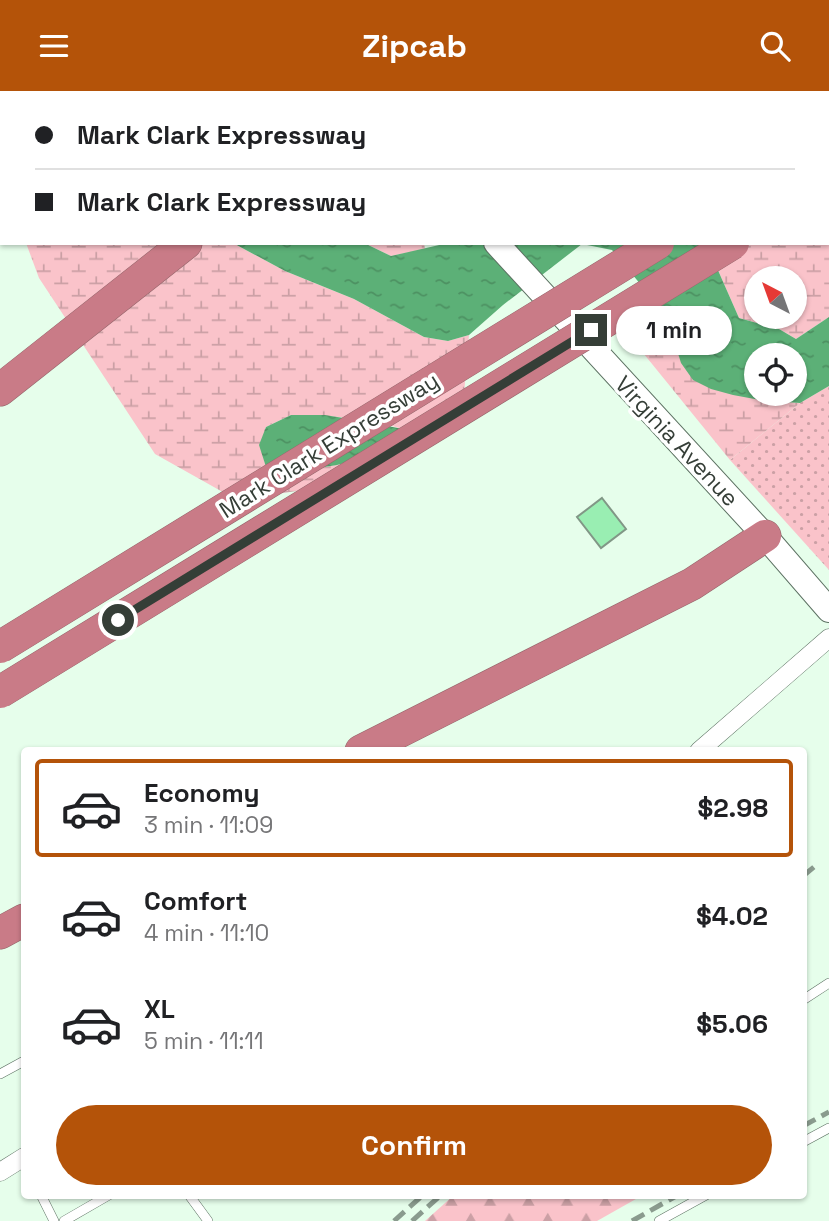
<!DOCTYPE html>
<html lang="en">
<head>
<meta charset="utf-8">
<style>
	:root { --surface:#fff; --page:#f2f2f2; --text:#202124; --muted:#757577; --line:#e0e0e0; --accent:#b45309 }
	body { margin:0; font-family:"Space Grotesk",sans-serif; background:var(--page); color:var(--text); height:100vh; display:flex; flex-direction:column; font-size:26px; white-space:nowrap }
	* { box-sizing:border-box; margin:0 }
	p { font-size:23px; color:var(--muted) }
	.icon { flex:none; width:38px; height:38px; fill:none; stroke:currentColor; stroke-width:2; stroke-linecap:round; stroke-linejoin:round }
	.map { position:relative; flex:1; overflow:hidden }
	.side { position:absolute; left:21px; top:656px; width:786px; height:452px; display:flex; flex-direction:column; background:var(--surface); border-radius:7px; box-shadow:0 2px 5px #0004 }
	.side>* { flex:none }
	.guide { position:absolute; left:0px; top:0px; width:830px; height:154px; box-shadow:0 2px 5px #0004; display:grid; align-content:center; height:154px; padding:0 35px; background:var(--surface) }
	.needle { width:46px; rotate:319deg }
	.tools { position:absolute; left:744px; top:175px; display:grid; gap:14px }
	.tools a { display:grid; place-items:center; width:63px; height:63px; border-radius:50%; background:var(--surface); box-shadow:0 2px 5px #0004; font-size:35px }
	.end { position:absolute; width:32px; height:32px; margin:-16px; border:9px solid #353e37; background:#fff; box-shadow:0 0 0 4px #fff }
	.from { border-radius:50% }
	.bubble { position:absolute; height:49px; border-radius:24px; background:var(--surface); box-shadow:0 2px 5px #0004; font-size:23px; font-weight:700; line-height:49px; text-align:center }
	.guide b { display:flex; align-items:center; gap:24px; height:66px; font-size:26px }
	.guide b+b { border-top:2px solid var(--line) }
	.guide i { width:18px; height:18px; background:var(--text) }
	ul { padding:12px 0 0; list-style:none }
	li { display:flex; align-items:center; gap:21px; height:98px; margin:0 14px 10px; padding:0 21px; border:4px solid transparent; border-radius:7px }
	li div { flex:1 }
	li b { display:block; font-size:26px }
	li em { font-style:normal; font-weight:700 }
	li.on { border-color:var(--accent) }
	li>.icon { width:63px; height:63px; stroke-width:1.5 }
	.action { display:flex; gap:14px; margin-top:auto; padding:14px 35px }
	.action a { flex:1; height:80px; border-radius:42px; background:var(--accent); color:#fff; font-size:28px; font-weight:700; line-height:80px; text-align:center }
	header { display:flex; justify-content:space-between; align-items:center; height:91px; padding:0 35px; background:var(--accent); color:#fff; font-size:32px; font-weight:700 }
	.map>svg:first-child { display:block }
	.grass { fill:url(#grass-dots) }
	.forest { fill:url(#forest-firs) }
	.wetland { fill:url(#wetland-marsh); fill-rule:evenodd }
	.water { fill:url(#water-ripples); fill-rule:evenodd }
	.building { fill:#99eeb2; stroke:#819786; stroke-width:2 }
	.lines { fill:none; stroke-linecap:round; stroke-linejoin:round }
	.lane-casing { stroke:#5d7263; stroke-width:10 }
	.street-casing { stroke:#5d7263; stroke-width:19 }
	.secondary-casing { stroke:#5d7263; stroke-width:26 }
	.highway-casing { stroke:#95666b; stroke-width:33 }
	.lane { stroke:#fff; stroke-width:9 }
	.street { stroke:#fff; stroke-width:18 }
	.secondary { stroke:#fff; stroke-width:24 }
	.highway { stroke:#c97b87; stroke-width:32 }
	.rail { stroke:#8a9b8e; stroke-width:5; stroke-dasharray:14 7; stroke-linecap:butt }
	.highway-bridge-casing { stroke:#95666b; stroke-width:33; stroke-linecap:butt }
	.highway-bridge { stroke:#c97b87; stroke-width:32 }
	.route { stroke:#353e37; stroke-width:9 }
	.labels { text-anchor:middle; stroke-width:7; stroke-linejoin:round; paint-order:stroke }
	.street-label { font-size:23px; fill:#353e37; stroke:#fff }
</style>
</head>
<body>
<header><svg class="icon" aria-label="menu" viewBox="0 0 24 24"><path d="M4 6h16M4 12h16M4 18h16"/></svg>Zipcab<svg class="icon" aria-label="search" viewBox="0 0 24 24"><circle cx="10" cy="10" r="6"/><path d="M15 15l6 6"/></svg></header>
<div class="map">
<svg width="829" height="1130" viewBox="0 0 829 1130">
	<defs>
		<pattern id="grass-dots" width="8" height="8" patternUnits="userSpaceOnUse" patternTransform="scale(1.75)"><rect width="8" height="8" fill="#fac3ca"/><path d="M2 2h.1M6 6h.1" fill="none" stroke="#cba0a5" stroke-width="1.8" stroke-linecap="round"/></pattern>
		<pattern id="forest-firs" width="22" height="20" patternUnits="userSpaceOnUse" patternTransform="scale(1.75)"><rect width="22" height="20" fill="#fac3ca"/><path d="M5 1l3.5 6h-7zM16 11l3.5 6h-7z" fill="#cba0a5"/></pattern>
		<pattern id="wetland-marsh" width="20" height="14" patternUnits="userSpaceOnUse" patternTransform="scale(1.75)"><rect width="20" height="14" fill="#fac3ca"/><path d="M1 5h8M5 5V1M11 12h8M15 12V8" fill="none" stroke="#cba0a5"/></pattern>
		<pattern id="water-ripples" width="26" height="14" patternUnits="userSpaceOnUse" patternTransform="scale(1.75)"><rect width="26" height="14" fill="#5cb077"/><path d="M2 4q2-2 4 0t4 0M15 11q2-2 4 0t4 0" fill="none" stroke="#4d9162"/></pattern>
	</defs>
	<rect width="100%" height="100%" fill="#e6feeb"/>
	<path class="grass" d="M829,295V479L730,369L800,312Z"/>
	<path class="forest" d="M454,1104H643L597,1130H425Z"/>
	<path class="wetland" d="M0,0H358L360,2H2V81H0Z
		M517,0H829V226L796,248L779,238L739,227L706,152H828V2H520ZM756,187H794V226H756Z
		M26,152H233L285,180L354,208L424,246L448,250L469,244L464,303L443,342L389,381L316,397L237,409L155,363L39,187ZM291,324C330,324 371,327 408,340L401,348L365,367L337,374L288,382L266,376L260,354L266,336Z
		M364,152H424L425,158L391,165Z
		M666,224L674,247L760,309L800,312L730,369L635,252Z"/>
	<path class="water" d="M233,152H364L391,165L448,152H706L739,227L779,238L796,248L829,226V295L800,312L760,309L733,304L711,298L693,289L681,272L666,224L612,159L582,153L503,214L469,244L448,250L424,246L354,208L285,180ZM756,264H794V303H756Z
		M291,324H325L362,330L408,339L365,367L337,374L288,382L266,376L259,354L266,336Z"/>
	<path class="building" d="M602,407L626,438L601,457L577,426Z"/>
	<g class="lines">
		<g class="lane-casing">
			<path id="lane" d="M803,909L829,892
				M0,983L24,970
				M803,1051L829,1037
				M41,1104L54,1130
				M189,1104L208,1130
				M64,1130L109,1104
				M659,1130L706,1104"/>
		</g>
		<g class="street-casing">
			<path id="street" d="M699,660L829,547
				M0,1081L24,1066"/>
		</g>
		<g class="secondary-casing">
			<path id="secondary" d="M345,0L348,2
				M496,152L765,445L829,519"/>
		</g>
		<g class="highway-casing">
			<path id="highway" d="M828,48L829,47
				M828,94L829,93
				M0,299L186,152
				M361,660L692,493L765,445
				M0,842L24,829"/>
		</g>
		<use href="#lane" class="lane"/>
		<use href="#street" class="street"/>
		<use href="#secondary" class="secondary"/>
		<use href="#highway" class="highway"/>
		<path class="rail" d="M803,785L814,776
			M803,1035L829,1021
			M394,1130L423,1104
			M412,1130L441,1104
			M632,1130L678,1104"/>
		<g class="highway-bridge-casing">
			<path id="highway-bridge" d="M0,556L658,152
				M0,601L733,152"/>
		</g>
		<use href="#highway-bridge" class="highway-bridge"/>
	</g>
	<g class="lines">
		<path class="route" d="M118,529L591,239"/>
	</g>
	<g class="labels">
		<g class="street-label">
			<text transform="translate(677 350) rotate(47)" y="8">Virginia Avenue</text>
			<text transform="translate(329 354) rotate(-32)" y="8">Mark Clark Expressway</text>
		</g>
	</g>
</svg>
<div class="tools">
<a><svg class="needle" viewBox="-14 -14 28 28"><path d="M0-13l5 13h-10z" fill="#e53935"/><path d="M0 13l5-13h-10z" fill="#757577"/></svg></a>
<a><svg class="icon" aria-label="locate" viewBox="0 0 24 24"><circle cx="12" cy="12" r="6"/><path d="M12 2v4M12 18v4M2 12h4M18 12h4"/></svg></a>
</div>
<i class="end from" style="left:118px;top:529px"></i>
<i class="end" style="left:591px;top:239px"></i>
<div class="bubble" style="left:616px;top:215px;width:116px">1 min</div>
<div class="guide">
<b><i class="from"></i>Mark Clark Expressway</b>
<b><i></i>Mark Clark Expressway</b>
</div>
<section class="side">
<ul>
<li class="on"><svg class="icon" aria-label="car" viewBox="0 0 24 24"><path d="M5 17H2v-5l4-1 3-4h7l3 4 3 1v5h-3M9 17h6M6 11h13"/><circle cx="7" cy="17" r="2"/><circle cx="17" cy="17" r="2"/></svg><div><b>Economy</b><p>3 min · 11:09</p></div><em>$2.98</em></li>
<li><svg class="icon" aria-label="car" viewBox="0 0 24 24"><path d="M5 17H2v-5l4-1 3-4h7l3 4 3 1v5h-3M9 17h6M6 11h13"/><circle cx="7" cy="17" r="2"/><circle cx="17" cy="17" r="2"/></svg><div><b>Comfort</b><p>4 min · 11:10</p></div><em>$4.02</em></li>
<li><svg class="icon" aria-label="car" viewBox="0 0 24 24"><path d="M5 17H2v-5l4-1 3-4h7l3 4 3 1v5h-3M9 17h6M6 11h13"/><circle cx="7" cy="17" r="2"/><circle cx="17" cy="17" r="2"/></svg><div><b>XL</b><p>5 min · 11:11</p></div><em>$5.06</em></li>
</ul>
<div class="action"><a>Confirm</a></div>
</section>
</div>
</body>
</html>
